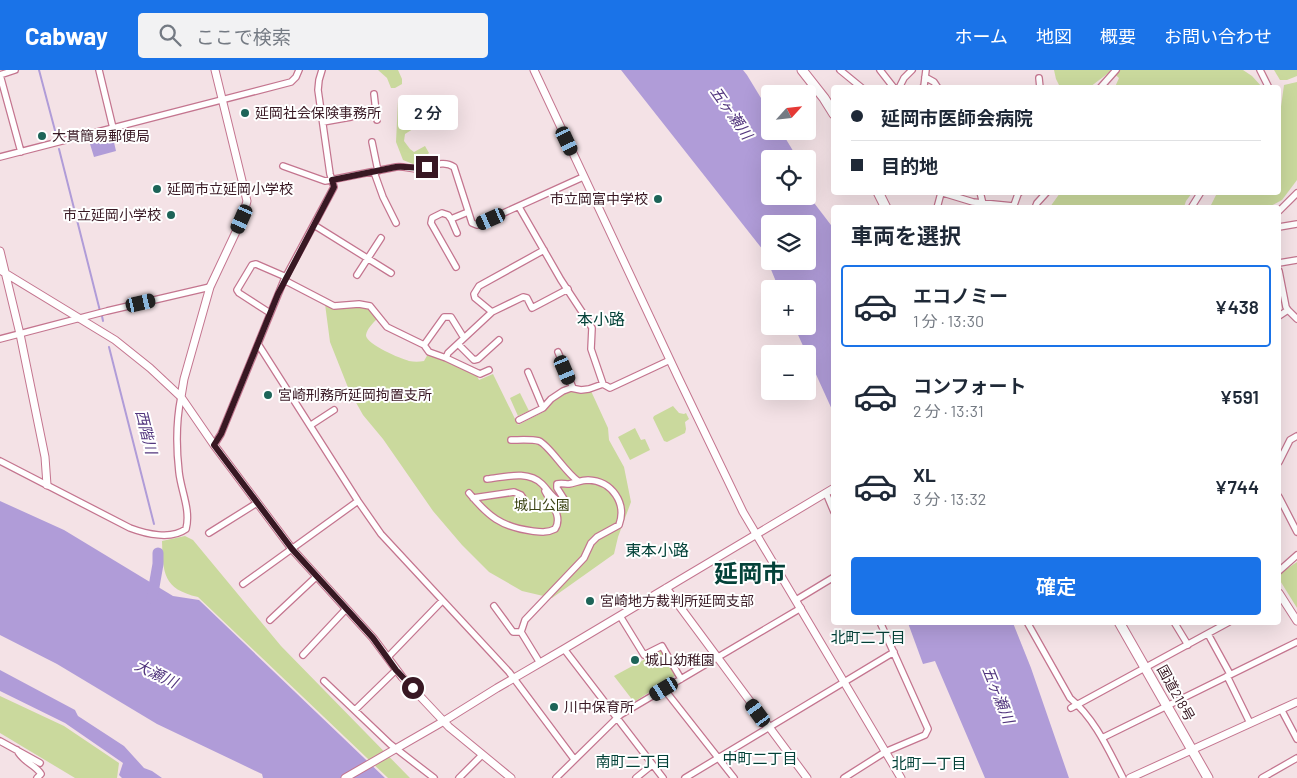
<!DOCTYPE html>
<html lang="ja">
<head>
<meta charset="utf-8">
<style>
	:root { --surface:#fff; --page:#f2f2f3; --text:#1f2937; --muted:#747a83; --line:#e0e1e3; --accent:#1a73e8 }
	body { margin:0; font-family:Barlow,"Noto Sans JP",sans-serif; background:var(--page); color:var(--text); height:100vh; display:flex; flex-direction:column; font-size:19px; white-space:nowrap }
	* { box-sizing:border-box; margin:0 }
	p { font-size:16px; color:var(--muted) }
	.icon { flex:none; width:28px; height:28px; fill:none; stroke:currentColor; stroke-width:2; stroke-linecap:round; stroke-linejoin:round }
	.map { position:relative; flex:1; overflow:hidden }
	.sheet { position:absolute; left:831px; top:135px; width:450px; height:420px; display:flex; flex-direction:column; background:var(--surface); border-radius:5px; box-shadow:0 5px 20px #0002 }
	.sheet>* { flex:none }
	.hud { position:absolute; left:831px; top:15px; width:450px; height:110px; border-radius:5px; box-shadow:0 5px 20px #0002; display:grid; align-content:center; height:110px; padding:0 20px; background:var(--surface) }
	.needle { width:32px; rotate:63deg }
	.buttons { position:absolute; left:761px; top:15px; display:grid; gap:10px }
	.buttons a { display:grid; place-items:center; width:55px; height:55px; border-radius:5px; background:var(--surface); box-shadow:0 5px 20px #0002; font-size:25px }
	.end { position:absolute; width:22px; height:22px; margin:-11px; border:6px solid #381823; background:#fff; box-shadow:0 0 0 2px #fff }
	.from { border-radius:50% }
	.bubble { position:absolute; height:35px; border-radius:5px; background:var(--surface); box-shadow:0 5px 20px #0002; font-size:16px; font-weight:600; line-height:35px; text-align:center }
	.car { position:absolute; width:15px; height:30px; margin:-15px -8px; border-radius:6px; box-shadow:0 0 4px 1px #0007; background:linear-gradient(#222 24%,#8ab4d8 0 40%,#222 0 76%,#8ab4d8 0 86%,#222 0) }
	.hud b { display:flex; align-items:center; gap:18px; height:48px; font-size:19px }
	.hud b+b { border-top:1px solid var(--line) }
	.hud i { width:12px; height:12px; background:var(--text) }
	ul { padding:0; list-style:none }
	li { display:flex; align-items:center; gap:15px; height:82px; margin:0 10px 8px; padding:0 10px; border:2px solid transparent; border-radius:5px }
	li div { flex:1 }
	li b { display:block; font-size:19px }
	li em { font-style:normal; font-weight:600 }
	li.active { border-color:var(--accent) }
	li>.icon { width:45px; height:45px; stroke-width:1.5 }
	h2 { padding:0 20px; font-size:22px; line-height:60px }
	.primary-button { display:flex; gap:10px; margin-top:auto; padding:10px 20px }
	.primary-button a { flex:1; height:58px; border-radius:5px; background:var(--accent); color:#fff; font-size:20px; font-weight:600; line-height:58px; text-align:center }
	header { display:flex; align-items:center; gap:30px; box-sizing:border-box; height:70px; padding:0 25px; background:var(--accent); color:#fff }
	header strong { font-size:24px }
	nav { display:flex; gap:28px; margin-inline-start:auto; font-size:18px }
	.search { width:350px; height:45px; background:var(--page); display:flex; align-items:center; gap:12px; box-sizing:border-box; padding:0 18px; border-radius:5px; color:var(--muted); font-size:19px }
	.map>svg:first-child { display:block }
	.green { fill:#cad99d }
	.water { fill:#b09cd8; fill-rule:evenodd }
	.lines { fill:none; stroke-linecap:round; stroke-linejoin:round }
	.stream { stroke:#b09cd8; stroke-width:2 }
	.river { stroke:#b09cd8; stroke-width:11 }
	.minor-casing { stroke:#c4758f; stroke-width:8 }
	.tertiary-casing { stroke:#c4758f; stroke-width:9 }
	.trunk-casing { stroke:#c4758f; stroke-width:11 }
	.minor { stroke:#fff; stroke-width:5.5 }
	.tertiary { stroke:#fff; stroke-width:7 }
	.trunk { stroke:#fff; stroke-width:9 }
	.route { stroke:#381823; stroke-width:6 }
	.poi-dot { fill:#1d6458; stroke:#fff; stroke-width:2 }
	.labels { text-anchor:middle; stroke-width:4; stroke-linejoin:round; paint-order:stroke }
	.poi-label { font-size:14px; fill:#381823; stroke:#fff; text-anchor:start }
	.park-label { font-size:14px; fill:#3a4313; stroke:#fff }
	.street-label { font-size:14px; fill:#381823; stroke:#fff }
	.water-label { font-size:15px; font-style:italic; fill:#52367e; stroke:#fff }
	.neighbourhood-label { font-size:15px; fill:#044239; stroke:#fff }
	.quarter-label { font-size:16px; fill:#044239; stroke:#fff }
	.town-label { font-size:24px; font-weight:bold; fill:#044239; stroke:#fff }
</style>
</head>
<body>
<header>
<strong>Cabway</strong>
<div class="search"><svg class="icon" aria-label="search" viewBox="0 0 24 24"><circle cx="10" cy="10" r="6"/><path d="M15 15l6 6"/></svg>ここで検索</div>
<nav><a>ホーム</a><a>地図</a><a>概要</a><a>お問い合わせ</a></nav>
</header>
<div class="map">
<svg width="1297" height="708" viewBox="0 0 1297 708">
	<rect width="100%" height="100%" fill="#f4e2e6"/>
	<path class="green" d="M378,0H398L402,9V14L395,18H391L387,8Z
		M1054,0H1243L1252,6L1262,17H1115L1119,8L1111,1L1090,17H1060L1056,9Z
		M1274,0H1297V6L1287,10H1280Z
		M1297,12V110L1282,130L1269,137H1210L1217,123L1279,122V51L1284,15Z
		M404,25H406C410,35 417,49 413,59L405,64L404,71L410,79L414,82L425,76L429,83L422,90L413,94L403,90L396,72L398,30Z
		M1060,123V122L1192,123L1186,131L1184,137H1050Z
		M325,234L360,235L370,238L377,249C373,253 367,259 366,265C365,274 401,289 409,291C414,292 419,292 424,291L428,284L476,304L479,310L493,304L518,355L545,341L558,325L569,321H591L608,358L609,370L624,397L631,432L618,467L614,484L552,528L522,521L489,502L462,475L433,441L383,369L363,345L349,320L330,272Z
		M520,323L529,341L518,346L510,328Z
		M673,336L679,343L684,344L686,343L689,349L685,352L686,359L685,363L667,372L664,371L653,348L654,346Z
		M635,358L641,370L645,369L650,380L630,390L618,367Z
		M185,466L193,470L281,576L410,708H388L198,527C163,519 163,503 162,471Z
		M1297,492V538L1279,509V504Z
		M662,580L676,605L634,632L614,606Z
		M0,626L64,656L119,693L117,708H75L0,663Z"/>
	<path class="water" d="M621,0H743L747,5L770,43V61H781L798,89H770V126H808V125L834,159V344L794,256H808V219H779L763,180ZM770,154H808V191H770Z
		M113,68L116,81L94,87L90,74Z
		M0,431L64,460L173,526L199,530L385,708H263L262,704L157,654L57,594L0,565Z
		M908,553H1013L1031,598L1069,708H985L935,591L923,594Z
		M0,600L75,640L78,646L124,676L144,698L152,701L162,708H122L119,705L123,693L65,653L0,621Z"/>
	<g class="lines">
		<path class="stream" d="M39,0L57,68
			M59,79L100,241
			M102,246L103,251
			M109,277L154,454"/>
		<path class="river" d="M152,528L158,494V483"/>
		<g class="minor-casing">
			<path id="minor" d="M15,0L0,5L21,82
				M99,0L113,58
				M840,0L862,18
				M880,0L894,18
				M1260,0L1269,18
				M925,7L934,12L938,18
				M1039,8L1040,18
				M899,18L904,8L912,0
				M922,18L924,16L926,0
				M1100,18L1116,0
				M374,24L377,50
				M323,52L351,47L376,39
				M372,72L378,101
				M0,87L291,12L296,7L299,0
				M283,96L325,111L396,97C404,96 410,99 417,99C429,98 443,89 454,97L472,153L477,155L583,107
				M374,102L383,127L396,153
				M940,122L973,132L1013,136
				M980,122L983,134
				M519,137L561,210L588,251L592,258L591,279L603,314L610,318L670,290
				M937,138L941,123
				M1013,138L1018,124L1020,122
				M1035,138L1037,133L1047,122
				M1191,138L1201,122
				M1279,141L1297,123
				M451,149L457,163
				M314,155L391,203
				M1279,157L1297,154
				M1279,193L1297,190
				M456,197L431,153L432,148L442,143L448,145L451,149L468,142
				M1279,201L1286,237L1288,240
				M357,205L381,168
				M284,210L334,236L359,234L370,236L387,257L424,275L429,282L446,288L448,283L492,242L523,227L527,228L532,238L568,219
				M492,242L475,228L474,224L479,216L544,180
				M270,243L239,223L237,220L252,195L256,194L286,207
				M1279,246L1288,240L1297,249
				M0,269L107,241L210,217
				M258,274L358,431L381,464L509,602L574,689
				M458,274L474,290L478,289L499,270
				M424,275L444,247H451L464,268
				M558,282L573,318
				M446,288L480,304L489,300
				M528,302L543,338
				M519,350L543,338L551,329L563,321L571,318L581,320L589,319L603,314
				M311,355L334,340
				M511,370C519,370 531,369 539,371C549,375 565,402 578,411
				M214,375L221,364L284,210L334,117L330,104L318,20L319,10L322,0
				M0,391L130,458C146,464 171,470 186,459C191,440 181,421 179,402C176,376 176,352 181,327
				M1279,392L1290,370L1297,366
				M487,409C505,407 528,400 542,414C548,420 552,428 559,431L564,429L557,418V414C561,413 565,414 569,414C575,413 582,410 588,410C612,411 627,433 619,455L597,467L591,473L584,488L525,550L521,562L540,593
				M469,423C488,446 501,457 532,461C541,462 547,463 555,459C563,447 551,433 545,421
				M826,423L834,442
				M1279,427L1297,462
				M473,428L514,422L521,425L523,428L519,433
				M209,463L257,433
				M1279,501L1297,485
				M243,514L358,431
				M796,530L834,507
				M494,536L513,562H521
				M620,546L644,585L662,576L681,609
				M270,550L317,506
				M1027,552L1070,628C1095,649 1108,679 1123,708
				M1174,552L1188,575
				M1208,564L1230,604
				M564,579L663,708
				M303,585L346,539
				M388,587L442,531
				M1227,606L1250,653
				M324,611L390,674L434,708
				M664,619L734,708
				M1071,638L1229,552
				M1281,639L1297,669
				M355,640L396,600
				M1102,668L1297,572
				M0,671L40,693
				M17,680C22,692 35,694 41,704L37,708
				M459,708L482,685
				M556,708L620,645L801,538
				M636,708L652,695
				M685,708L894,582
				M844,708L885,682L925,665L928,659L880,552
				M1262,708L1297,688"/>
		</g>
		<g class="tertiary-casing">
			<path id="tertiary" d="M534,0L678,307L743,442L901,708
				M0,181L20,264L45,387L47,415
				M0,200L115,270L150,298L181,327L214,375L292,479L373,568L402,607L449,657L511,708
				M181,327L184,309L210,217L242,149L247,131L215,0
				M666,518L807,708
				M1279,523L1297,551
				M345,708L444,651L497,618L564,579L834,418
				M1130,708L1297,632"/>
		</g>
		<g class="trunk-casing">
			<path id="trunk" d="M802,0L824,28L834,44
				M878,122L886,138
				M1119,552L1208,708"/>
		</g>
		<use href="#minor" class="minor"/>
		<use href="#tertiary" class="tertiary"/>
		<use href="#trunk" class="trunk"/>
	</g>
	<g class="lines">
		<path class="route" d="M413,618L396,600L373,568L292,479L214,375L221,364L278,224L334,117L332,110L396,97C407,96 416,99 427,97"/>
	</g>
	<g class="poi-dot">
		<circle cx="245" cy="43" r="5"/>
		<circle cx="42" cy="66" r="5"/>
		<circle cx="157" cy="119" r="5"/>
		<circle cx="658" cy="129" r="5"/>
		<circle cx="171" cy="145" r="5"/>
		<circle cx="268" cy="325" r="5"/>
		<circle cx="590" cy="531" r="5"/>
		<circle cx="635" cy="590" r="5"/>
		<circle cx="554" cy="637" r="5"/>
	</g>
	<g class="labels">
		<g class="poi-label">
			<text x="255" y="48">延岡社会保険事務所</text>
			<text x="52" y="71">大貫簡易郵便局</text>
			<text x="167" y="124">延岡市立延岡小学校</text>
			<text x="648" y="134" text-anchor="end">市立岡富中学校</text>
			<text x="161" y="150" text-anchor="end">市立延岡小学校</text>
			<text x="278" y="330">宮崎刑務所延岡拘置支所</text>
			<text x="600" y="536">宮崎地方裁判所延岡支部</text>
			<text x="645" y="595">城山幼稚園</text>
			<text x="564" y="642">川中保育所</text>
		</g>
		<g class="park-label">
			<text x="542" y="440">城山公園</text>
		</g>
		<g class="street-label">
			<text transform="translate(1176 623) rotate(61)" y="5">国道218号</text>
		</g>
		<g class="water-label">
			<text transform="translate(731 43) rotate(55)" y="5">五ヶ瀬川</text>
			<text transform="translate(146 362) rotate(76)" y="5">西階川</text>
			<text transform="translate(156 604) rotate(26)" y="5">大瀬川</text>
			<text transform="translate(998 625) rotate(68)" y="5">五ヶ瀬川</text>
		</g>
		<g class="neighbourhood-label">
			<text x="868" y="573">北町二丁目</text>
			<text x="760" y="694">中町二丁目</text>
			<text x="633" y="697">南町二丁目</text>
			<text x="929" y="699">北町一丁目</text>
		</g>
		<g class="quarter-label">
			<text x="601" y="255">本小路</text>
			<text x="657" y="486">東本小路</text>
		</g>
		<g class="town-label">
			<text x="750" y="512">延岡市</text>
		</g>
	</g>
</svg>
<div class="buttons">
<a><svg class="needle" viewBox="-14 -14 28 28"><path d="M0-13l5 13h-10z" fill="#e53935"/><path d="M0 13l5-13h-10z" fill="#747a83"/></svg></a>
<a><svg class="icon" aria-label="locate" viewBox="0 0 24 24"><circle cx="12" cy="12" r="6"/><path d="M12 2v4M12 18v4M2 12h4M18 12h4"/></svg></a>
<a><svg class="icon" aria-label="layers" viewBox="0 0 24 24"><path d="M12 4l9 5-9 5-9-5zM3 14l9 5 9-5"/></svg></a>
<a>+</a>
<a>−</a>
</div>
<i class="end from" style="left:413px;top:618px"></i>
<i class="end" style="left:427px;top:97px"></i>
<div class="bubble" style="left:398px;top:25px;width:60px">2 分</div>
<i class="car" style="left:567px;top:71px;rotate:155deg"></i>
<i class="car" style="left:242px;top:149px;rotate:204deg"></i>
<i class="car" style="left:491px;top:149px;rotate:246deg"></i>
<i class="car" style="left:141px;top:233px;rotate:77deg"></i>
<i class="car" style="left:565px;top:300px;rotate:157deg"></i>
<i class="car" style="left:664px;top:619px;rotate:239deg"></i>
<i class="car" style="left:758px;top:643px;rotate:324deg"></i>
<div class="hud">
<b><i class="from"></i>延岡市医師会病院</b>
<b><i></i>目的地</b>
</div>
<section class="sheet">
<h2>車両を選択</h2>
<ul>
<li class="active"><svg class="icon" aria-label="car" viewBox="0 0 24 24"><path d="M5 17H2v-5l4-1 3-4h7l3 4 3 1v5h-3M9 17h6M6 11h13"/><circle cx="7" cy="17" r="2"/><circle cx="17" cy="17" r="2"/></svg><div><b>エコノミー</b><p>1 分 · 13:30</p></div><em>¥438</em></li>
<li><svg class="icon" aria-label="car" viewBox="0 0 24 24"><path d="M5 17H2v-5l4-1 3-4h7l3 4 3 1v5h-3M9 17h6M6 11h13"/><circle cx="7" cy="17" r="2"/><circle cx="17" cy="17" r="2"/></svg><div><b>コンフォート</b><p>2 分 · 13:31</p></div><em>¥591</em></li>
<li><svg class="icon" aria-label="car" viewBox="0 0 24 24"><path d="M5 17H2v-5l4-1 3-4h7l3 4 3 1v5h-3M9 17h6M6 11h13"/><circle cx="7" cy="17" r="2"/><circle cx="17" cy="17" r="2"/></svg><div><b>XL</b><p>3 分 · 13:32</p></div><em>¥744</em></li>
</ul>
<div class="primary-button"><a>確定</a></div>
</section>
</div>
</body>
</html>
